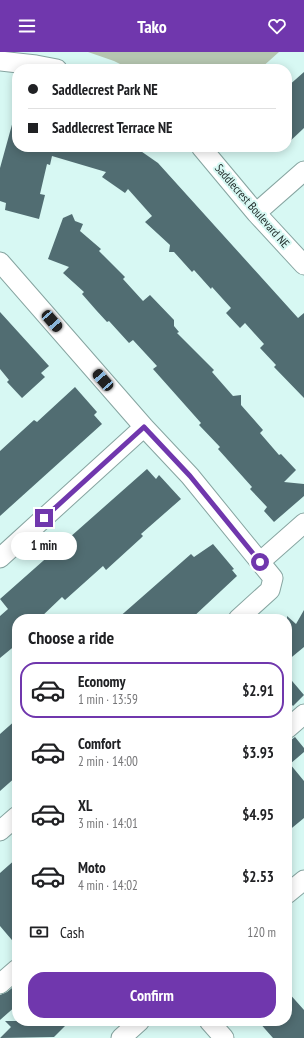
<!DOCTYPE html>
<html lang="en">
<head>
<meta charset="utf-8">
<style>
	:root { --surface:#fff; --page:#f2f2f2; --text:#202124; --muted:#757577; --line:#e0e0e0; --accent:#7037ad }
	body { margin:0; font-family:"PT Sans Narrow",sans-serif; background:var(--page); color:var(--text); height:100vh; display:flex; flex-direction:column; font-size:15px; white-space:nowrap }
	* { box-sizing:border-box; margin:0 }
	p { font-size:13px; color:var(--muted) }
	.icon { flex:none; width:22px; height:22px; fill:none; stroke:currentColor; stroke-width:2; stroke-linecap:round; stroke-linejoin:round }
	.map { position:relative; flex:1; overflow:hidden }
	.sheet { position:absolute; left:12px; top:562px; width:280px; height:412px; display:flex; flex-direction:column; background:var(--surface); border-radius:16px; box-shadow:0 2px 10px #0003 }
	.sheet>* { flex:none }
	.banner { position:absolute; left:12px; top:12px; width:280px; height:88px; border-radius:16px; box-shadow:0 2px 10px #0003; display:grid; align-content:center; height:88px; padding:0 16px; background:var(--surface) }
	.end { position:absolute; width:18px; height:18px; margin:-9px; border:5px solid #7037ad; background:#fff; box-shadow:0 0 0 2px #fff }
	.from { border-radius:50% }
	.bubble { position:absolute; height:28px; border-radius:14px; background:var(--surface); box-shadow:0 2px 10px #0003; font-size:13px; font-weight:700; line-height:28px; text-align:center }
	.car { position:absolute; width:12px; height:24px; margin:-12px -6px; border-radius:5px; box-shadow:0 0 3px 1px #0007; background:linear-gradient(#222 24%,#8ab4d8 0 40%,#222 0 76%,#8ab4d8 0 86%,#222 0) }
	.banner b { display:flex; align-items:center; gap:14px; height:38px; font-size:15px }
	.banner b+b { border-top:1px solid var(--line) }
	.banner i { width:10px; height:10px; background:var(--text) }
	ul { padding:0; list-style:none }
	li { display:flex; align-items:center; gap:12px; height:56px; margin:0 8px 6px; padding:0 8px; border:2px solid transparent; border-radius:16px }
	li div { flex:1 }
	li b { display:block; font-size:15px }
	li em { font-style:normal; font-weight:700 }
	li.active { border-color:var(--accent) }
	li>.icon { width:36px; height:36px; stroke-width:1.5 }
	h2 { padding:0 16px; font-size:18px; line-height:48px }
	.pay { display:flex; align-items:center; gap:10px; height:44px; padding:0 16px; font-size:15px }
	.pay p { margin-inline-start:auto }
	.action { display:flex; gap:8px; margin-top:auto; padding:8px 16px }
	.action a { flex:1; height:46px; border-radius:16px; background:var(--accent); color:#fff; font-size:16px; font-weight:700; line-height:46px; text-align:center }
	header { display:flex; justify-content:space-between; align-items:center; height:52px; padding:0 16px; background:var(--accent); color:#fff; font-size:18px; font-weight:700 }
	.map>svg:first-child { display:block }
	.green { fill:#b5c6b0 }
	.building { fill:#516d72 }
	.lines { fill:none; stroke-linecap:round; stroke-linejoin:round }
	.minor-casing { stroke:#86a4a0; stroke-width:21 }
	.minor { stroke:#fff; stroke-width:19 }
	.route { stroke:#7037ad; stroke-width:5 }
	.labels { text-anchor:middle; stroke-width:4; stroke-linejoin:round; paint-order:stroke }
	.street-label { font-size:12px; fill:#1e2a28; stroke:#d7f8f3 }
</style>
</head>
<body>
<header><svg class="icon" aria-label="menu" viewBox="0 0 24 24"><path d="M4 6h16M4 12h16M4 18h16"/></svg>Tako<svg class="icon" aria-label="heart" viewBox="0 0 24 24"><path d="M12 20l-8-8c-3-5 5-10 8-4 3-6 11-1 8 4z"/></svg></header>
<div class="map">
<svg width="304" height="986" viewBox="0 0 304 986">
	<rect width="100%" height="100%" fill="#d7f8f3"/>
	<path class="green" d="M88,0H279L260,17H130L114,9Z"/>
	<path class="building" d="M304,20V76L287,92V35Z
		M13,69H17V95H135L158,111L298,266L304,261V346L274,315L276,313L260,296L264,292L245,271L240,276L226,261L231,256L212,235L211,237L194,218L192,220L174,200H169L170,193L145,170L152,164L128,137L125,141L102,125L106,120L52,104L50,113L47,112L40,142L45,143L39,167L5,158L6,151L0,149V116Z
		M72,162L75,169L83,172L80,179L101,197L99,199L125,225L123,227L143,249L150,243L174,268V274L179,280L177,281L214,318L212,320L233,344L241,343V353L263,378L260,381L279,403L281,402L296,418L284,430L304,432V444L274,470L264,459L267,455L250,437L252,435L218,397L220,395L199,373L201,371L153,317L157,314L133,288L129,291L109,269L107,270L96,258L82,242L84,240L63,221L69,215L48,207L63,166Z
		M0,260L49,314L41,321L45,325L22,346L7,330L9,328L0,317Z
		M75,335L97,360L94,363L102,372L0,464V399L34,368L37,370Z
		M147,417L156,427L159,423L181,447L141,482L143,484L140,487L106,518L103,514L65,548L62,545L39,567H17V592L0,606V564L8,557L0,547Z
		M213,492L234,517L232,518L237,524L191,567H117L191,502L194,505Z
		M304,558V595L287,609V564L296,572Z
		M287,623L304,643L293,654L287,647Z
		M17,667V724L0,739V682Z
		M295,685L304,696V700L290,712L304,729V766L287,780V691Z
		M17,806V894L0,874V821Z
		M17,932V953L0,968V943L7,940Z
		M287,939L304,958V986H273L258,969H287Z
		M5,969H70L54,985L0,986L11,975Z"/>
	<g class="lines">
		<g class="minor-casing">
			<path id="minor" d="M0,9L36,13L57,17
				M201,95L256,161L304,213
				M256,161L304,119
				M0,210L144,375L190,424L273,526L270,538L238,567
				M0,506L144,375
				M260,510L304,471
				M287,677L304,662
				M0,779L17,764
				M287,842L304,828
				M0,932L17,917
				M209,969L224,986
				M121,986L140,969"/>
		</g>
		<use href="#minor" class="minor"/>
	</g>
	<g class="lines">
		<path class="route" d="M44,466L144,375L190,424L260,510"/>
	</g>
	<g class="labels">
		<g class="street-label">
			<text transform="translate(252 154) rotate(49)" y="4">Saddlecrest Boulevard NE</text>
		</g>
	</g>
</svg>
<i class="end from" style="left:260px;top:510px"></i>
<i class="end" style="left:44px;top:466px"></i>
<div class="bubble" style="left:11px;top:480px;width:66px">1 min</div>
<i class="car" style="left:52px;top:269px;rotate:139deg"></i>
<i class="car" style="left:103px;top:328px;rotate:319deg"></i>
<div class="banner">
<b><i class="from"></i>Saddlecrest Park NE</b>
<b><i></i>Saddlecrest Terrace NE</b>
</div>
<section class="sheet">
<h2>Choose a ride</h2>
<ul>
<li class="active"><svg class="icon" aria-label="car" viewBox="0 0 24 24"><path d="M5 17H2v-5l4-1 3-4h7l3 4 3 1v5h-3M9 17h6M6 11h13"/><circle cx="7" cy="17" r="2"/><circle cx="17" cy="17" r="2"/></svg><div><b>Economy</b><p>1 min · 13:59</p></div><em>$2.91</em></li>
<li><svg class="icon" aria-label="car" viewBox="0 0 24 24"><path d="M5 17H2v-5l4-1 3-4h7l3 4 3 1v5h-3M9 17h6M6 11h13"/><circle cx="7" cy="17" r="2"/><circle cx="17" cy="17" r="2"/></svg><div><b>Comfort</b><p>2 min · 14:00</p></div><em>$3.93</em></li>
<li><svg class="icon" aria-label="car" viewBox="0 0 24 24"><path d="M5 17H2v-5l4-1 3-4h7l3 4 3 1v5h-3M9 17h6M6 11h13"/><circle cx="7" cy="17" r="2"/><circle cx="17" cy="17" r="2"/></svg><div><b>XL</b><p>3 min · 14:01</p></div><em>$4.95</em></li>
<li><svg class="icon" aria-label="car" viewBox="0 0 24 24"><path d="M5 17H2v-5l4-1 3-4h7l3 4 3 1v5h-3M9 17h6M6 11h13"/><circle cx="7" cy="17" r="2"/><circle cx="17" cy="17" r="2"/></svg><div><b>Moto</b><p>4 min · 14:02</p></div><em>$2.53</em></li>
</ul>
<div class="pay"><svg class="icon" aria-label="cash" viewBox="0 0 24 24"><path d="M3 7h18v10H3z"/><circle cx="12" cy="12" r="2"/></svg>Cash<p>120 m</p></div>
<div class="action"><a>Confirm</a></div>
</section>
</div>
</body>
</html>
